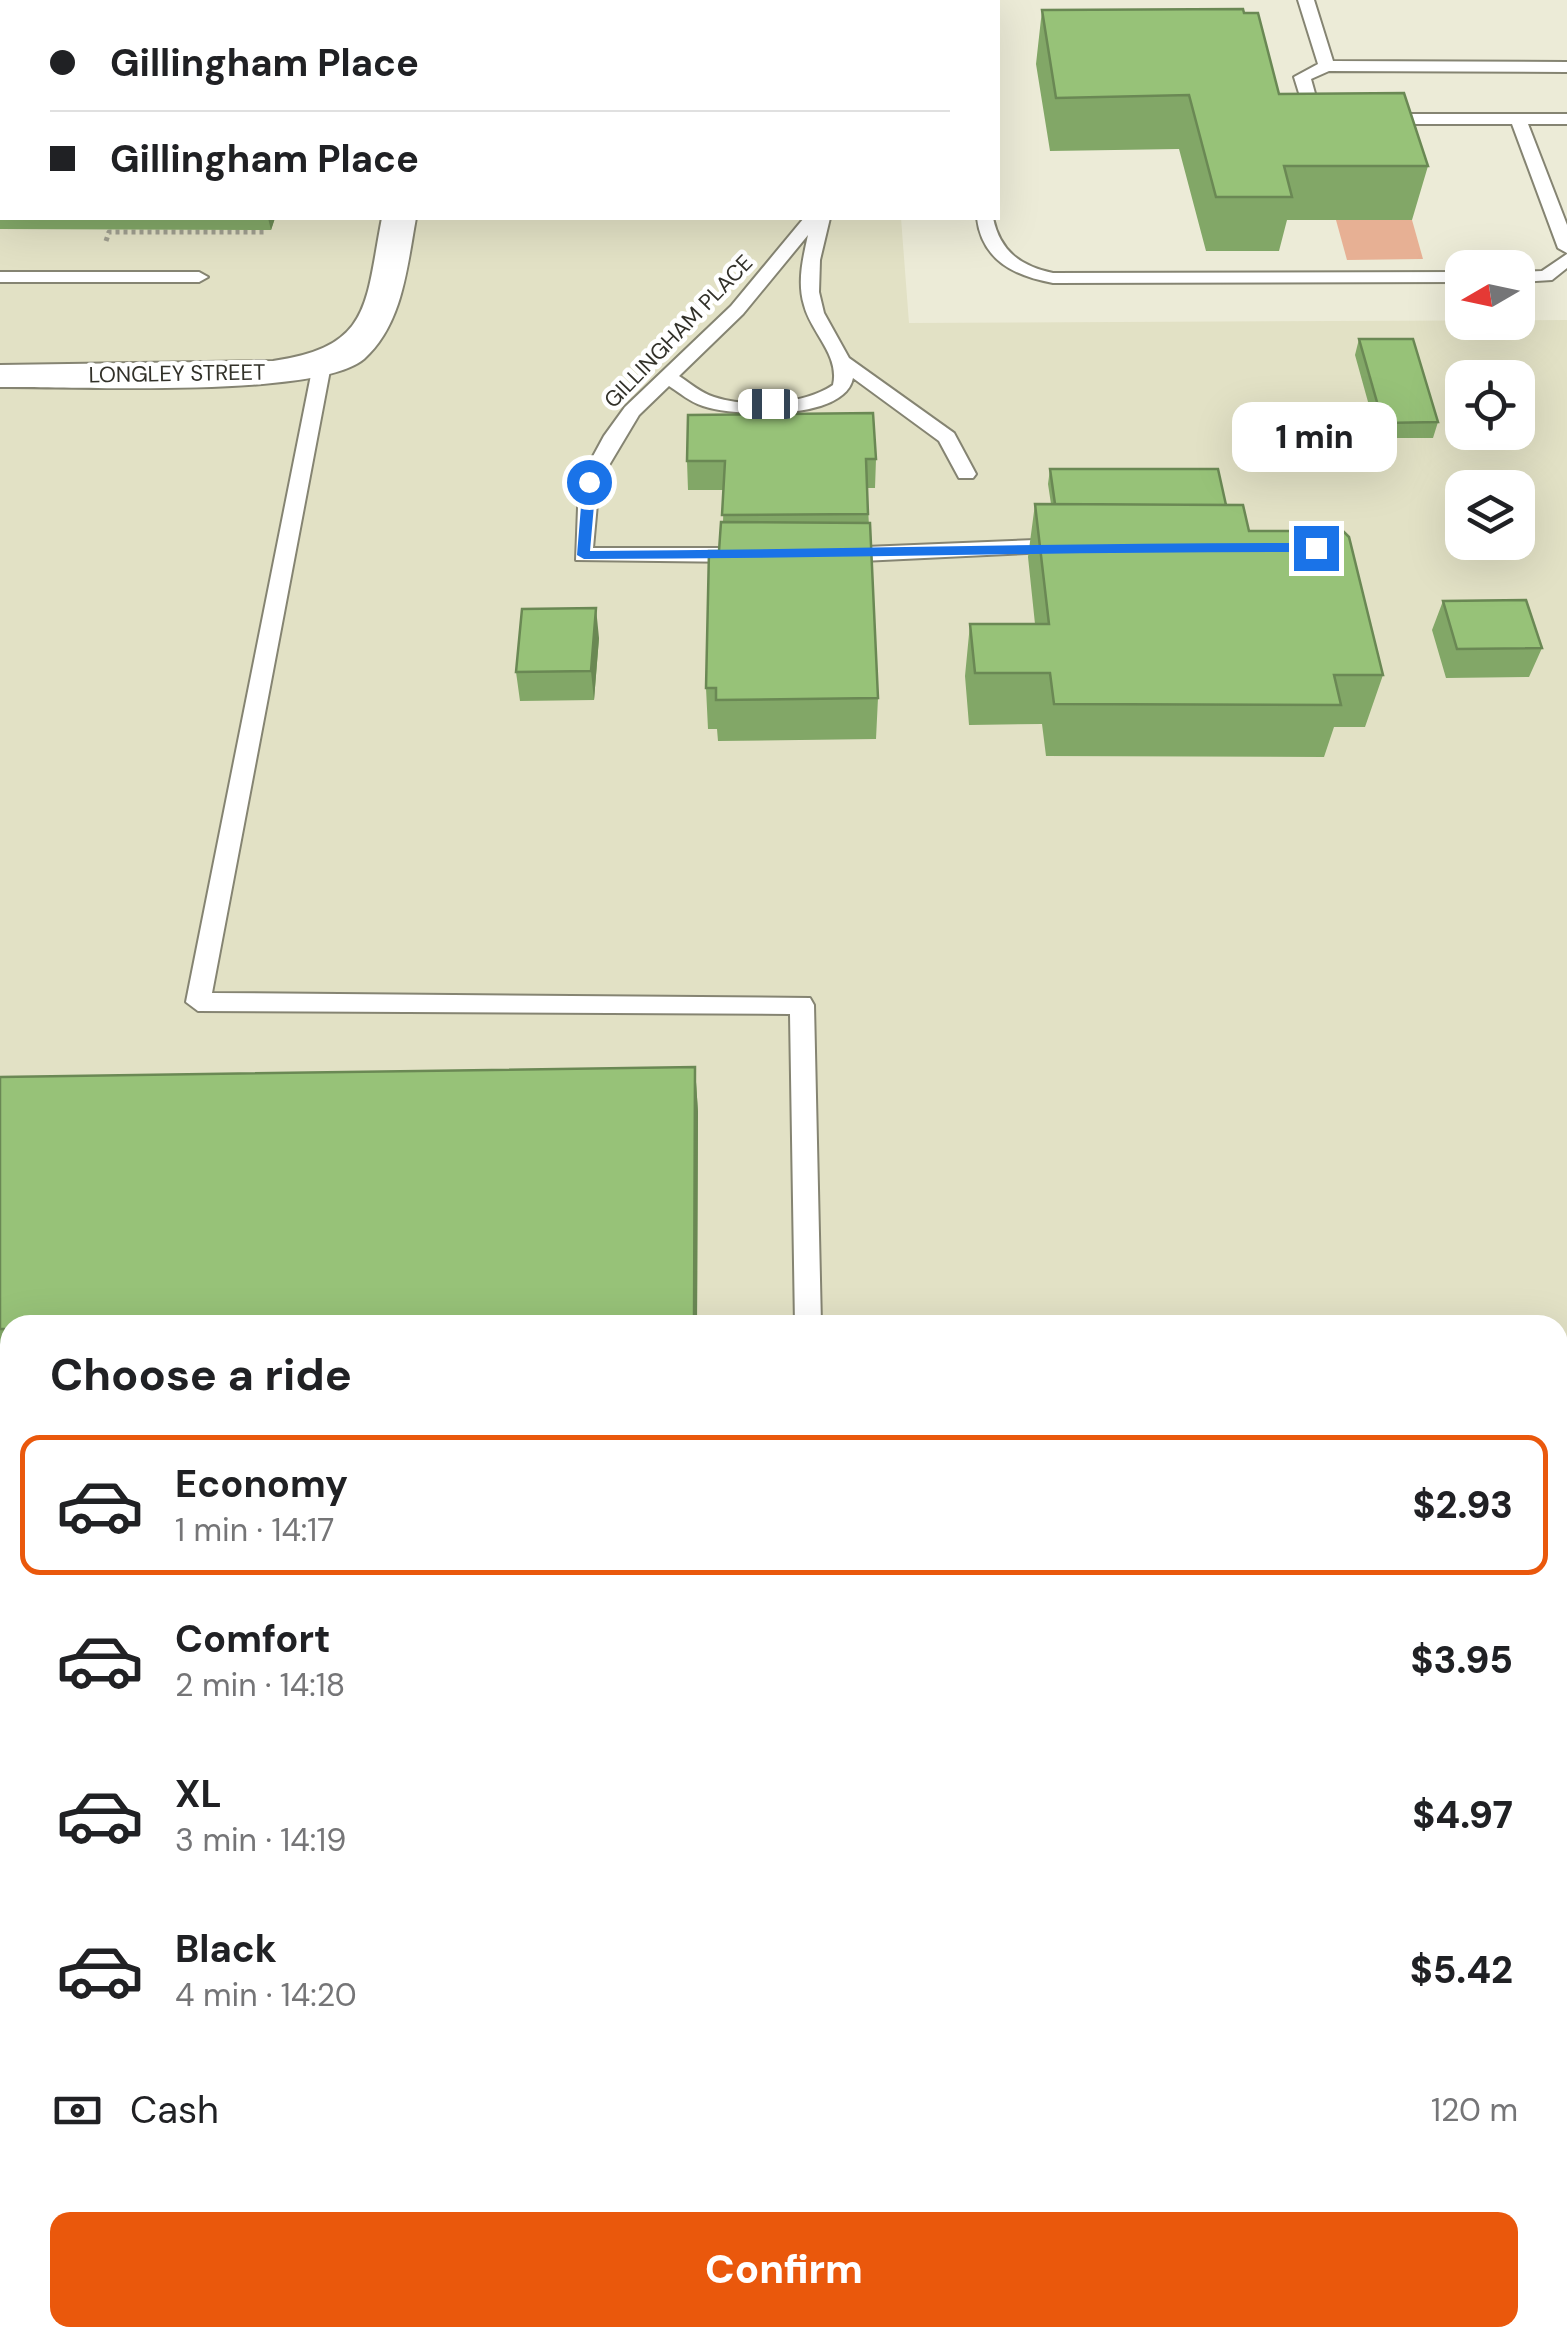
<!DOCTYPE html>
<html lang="en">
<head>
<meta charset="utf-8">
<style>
	:root { --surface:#fff; --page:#f2f2f2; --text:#202124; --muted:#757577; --line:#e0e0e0; --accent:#ea580c }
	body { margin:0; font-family:"DM Sans",sans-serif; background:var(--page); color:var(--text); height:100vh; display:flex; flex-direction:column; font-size:38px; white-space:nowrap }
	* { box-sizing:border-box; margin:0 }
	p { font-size:32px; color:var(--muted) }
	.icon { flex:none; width:55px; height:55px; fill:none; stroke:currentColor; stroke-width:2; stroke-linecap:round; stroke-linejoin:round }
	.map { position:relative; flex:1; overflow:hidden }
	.sheet { position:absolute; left:0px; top:1315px; width:1568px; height:1032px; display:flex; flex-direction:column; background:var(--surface); border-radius:30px 30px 0 0; box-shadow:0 10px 40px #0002 }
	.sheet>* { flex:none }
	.hud { position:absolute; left:0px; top:0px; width:1000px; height:220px; box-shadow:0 10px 40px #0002; display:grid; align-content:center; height:220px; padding:0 50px; background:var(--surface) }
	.needle { width:65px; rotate:261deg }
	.controls { position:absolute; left:1445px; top:250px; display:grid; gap:20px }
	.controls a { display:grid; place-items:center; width:90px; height:90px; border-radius:20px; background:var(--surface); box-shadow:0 10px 40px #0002; font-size:50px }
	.end { position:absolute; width:45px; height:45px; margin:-22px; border:12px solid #1a73e8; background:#fff; box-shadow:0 0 0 5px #fff }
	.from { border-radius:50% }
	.bubble { position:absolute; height:70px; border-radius:20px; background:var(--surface); box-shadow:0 10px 40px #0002; font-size:32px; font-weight:800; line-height:70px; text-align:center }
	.car { position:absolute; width:30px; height:60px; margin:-30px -15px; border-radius:12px; box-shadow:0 0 8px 2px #0007; background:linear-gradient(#fff 24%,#345 0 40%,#fff 0 76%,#345 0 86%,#fff 0) }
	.hud b { display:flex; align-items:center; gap:35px; height:95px; font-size:38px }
	.hud b+b { border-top:2px solid var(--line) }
	.hud i { width:25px; height:25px; background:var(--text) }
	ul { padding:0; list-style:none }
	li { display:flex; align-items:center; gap:30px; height:140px; margin:0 20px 15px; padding:0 30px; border:5px solid transparent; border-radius:20px }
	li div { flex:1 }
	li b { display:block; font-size:38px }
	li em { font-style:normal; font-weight:800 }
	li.active { border-color:var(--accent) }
	li>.icon { width:90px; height:90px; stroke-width:1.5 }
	h2 { padding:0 50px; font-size:45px; line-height:120px }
	.pay { display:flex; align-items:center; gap:25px; height:110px; padding:0 50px; font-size:38px }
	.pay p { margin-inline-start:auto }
	.primary-button { display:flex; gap:20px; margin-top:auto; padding:20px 50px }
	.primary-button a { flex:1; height:115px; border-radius:20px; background:var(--accent); color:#fff; font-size:40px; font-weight:800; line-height:115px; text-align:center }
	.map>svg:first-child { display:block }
	.built { fill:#e2e1c5; fill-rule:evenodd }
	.green { fill:#e7b094 }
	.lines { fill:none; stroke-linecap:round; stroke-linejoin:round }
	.lane-casing { stroke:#858472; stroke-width:4 }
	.street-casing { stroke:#858472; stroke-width:4 }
	.path { stroke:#9f9e8f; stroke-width:5; stroke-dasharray:4 4; stroke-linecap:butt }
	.lane { fill:#fff; fill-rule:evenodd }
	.street { fill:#fff; fill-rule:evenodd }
	.wall { fill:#82a767 }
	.shaded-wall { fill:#6a8854 }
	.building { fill:#97c278; stroke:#6a8854; stroke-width:2.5 }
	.route { fill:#1a73e8 }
	.labels { text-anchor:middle; stroke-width:9; stroke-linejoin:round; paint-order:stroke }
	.far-street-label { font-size:22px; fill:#323129; stroke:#fff }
</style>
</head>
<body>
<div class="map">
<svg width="1567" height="2346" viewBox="0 0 1567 2346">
	<rect width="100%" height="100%" fill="#ecebd7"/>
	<path class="built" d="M0,37L2,218H901L909,323L1567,320V2346H0ZM1462,378H1518V432H1462ZM1462,488H1518V542H1462ZM10,1325H1558V2338H10Z"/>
	<path class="green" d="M1336,220H1412L1423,259L1347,260Z"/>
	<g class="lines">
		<g class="lane-casing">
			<path id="lane" d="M673,0H689V2H674Z
				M839,0H855V2H840Z
				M953,0H969V2H954Z
				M1298,0H1314L1333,61L1567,62V72L1329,71L1311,79L1321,115L1327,119L1319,124L1308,122L1294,77L1318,64Z
				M2,2V12L0,13V3Z
				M1567,114V124H1528L1567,225V253L1558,248L1512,124H1379L1371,119L1379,114Z
				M804,218H830L820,260L819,292L824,313L849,358L954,433L976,474L973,478H959L939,441L853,378C845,421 735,417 703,406C690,402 680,393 669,386L639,415L599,482L593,548H741L751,555L741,562L576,560L579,482L604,436L625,407L731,306ZM808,235C803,258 797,282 804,305C811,333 840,355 833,385C804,405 747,408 714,397C701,393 690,383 679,376L743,314Z
				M977,218H993C1000,251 1020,266 1053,273L1462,272V282L1053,283C1014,276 982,260 977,218Z
				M1567,254V268L1552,280L1518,282V272L1542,271Z
				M0,272H199L208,277L199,282H0Z
				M322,359L331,365L212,993L810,998L814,1005L821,1325H795L790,1014L198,1011L186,1002L313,365Z
				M1061,539L1071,546L1068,551L841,562L831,555L841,548Z
				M10,2097V2130L0,2134V2101Z
				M240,2338H274L275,2346H241Z
				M806,2338H840V2346H806Z"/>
		</g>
		<g class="street-casing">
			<path id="street" d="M420,0H450V2H420Z
				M382,218H416C407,266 403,324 364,359C317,399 70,386 0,387V365L273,361C372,347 365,304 382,218Z"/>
		</g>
		<path class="path" d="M106,241L109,232H267"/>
		<use href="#lane" class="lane"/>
		<use href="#street" class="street"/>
	</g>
	<path class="wall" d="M1042,10L1279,94L1428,166L1412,220H1287L1279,251H1206L1179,149L1050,151L1036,64Z
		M0,105H2V218H275L271,230L0,229Z
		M1359,339L1438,422L1433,438H1378L1355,355Z
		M876,459L875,488H867L878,698L876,739L718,741L717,729H708L706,688L723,522L724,490H688L687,461Z
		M1050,469L1226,505L1383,675L1365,727H1334L1324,757L1046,756L1042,724L969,725L965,676L970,624H1035L1028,557L1035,504H1051L1048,484Z
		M1443,601L1542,648L1529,677L1446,678L1432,630Z
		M599,638L594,700L520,701L516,672Z
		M695,1067L698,1112L697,1325H10V1369H0V1077Z
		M1285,2338H1558L1567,2346H1286Z"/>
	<path class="shaded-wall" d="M268,218H275L271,230Z
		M596,608L599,638L594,700L591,671Z
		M695,1067L698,1112L697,1325H694Z"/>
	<path class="building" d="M1243,9L1244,13H1258L1279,94L1404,93L1428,166H1284L1292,197H1216L1189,95L1056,98L1042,10Z
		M0,105H2V200H0Z
		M1359,339H1413L1438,422L1383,423Z
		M873,413L876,459H866L868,514L722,515L725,461H687L688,415Z
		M1050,469H1218L1226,505L1055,504Z
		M1035,504L1243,505L1249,531H1343L1349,537L1383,675H1334L1341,705L1054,704L1050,673H975L970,624H1049Z
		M721,522L870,523L878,698L716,700V688H706L709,551H719Z
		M1526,600L1542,648L1457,649L1443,601Z
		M596,608L591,671L516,672L522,609Z
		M695,1067L694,1325H481V1321L261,1325H10V1329H0V1077Z
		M1558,2258L1567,2305V2346H1312L1311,2338H1558Z"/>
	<path class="route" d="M589,478L596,482L590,551C833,550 1074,542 1316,543L1323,548L1316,552C1072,551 828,559 584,559L577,555L583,482Z"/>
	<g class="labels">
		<g class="far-street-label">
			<text transform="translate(678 331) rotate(-46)" y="8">GILLINGHAM PLACE</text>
			<text transform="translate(177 373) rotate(-1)" y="8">LONGLEY STREET</text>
		</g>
	</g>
</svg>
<div class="controls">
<a><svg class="needle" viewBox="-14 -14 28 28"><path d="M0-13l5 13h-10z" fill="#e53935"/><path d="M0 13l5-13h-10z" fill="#757577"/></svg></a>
<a><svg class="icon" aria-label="locate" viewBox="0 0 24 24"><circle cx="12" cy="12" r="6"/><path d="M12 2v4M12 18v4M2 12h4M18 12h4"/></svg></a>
<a><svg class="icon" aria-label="layers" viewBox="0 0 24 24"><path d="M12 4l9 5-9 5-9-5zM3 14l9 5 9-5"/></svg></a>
</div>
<i class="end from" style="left:589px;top:482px"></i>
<i class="end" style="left:1316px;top:548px"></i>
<div class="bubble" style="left:1232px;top:402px;width:165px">1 min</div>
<i class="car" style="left:768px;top:404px;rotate:270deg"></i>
<div class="hud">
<b><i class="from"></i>Gillingham Place</b>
<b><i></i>Gillingham Place</b>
</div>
<section class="sheet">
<h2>Choose a ride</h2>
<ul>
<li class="active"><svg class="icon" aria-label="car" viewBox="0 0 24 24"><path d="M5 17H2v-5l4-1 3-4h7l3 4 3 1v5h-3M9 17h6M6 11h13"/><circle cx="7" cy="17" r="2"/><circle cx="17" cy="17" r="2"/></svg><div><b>Economy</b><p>1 min · 14:17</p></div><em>$2.93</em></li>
<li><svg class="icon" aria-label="car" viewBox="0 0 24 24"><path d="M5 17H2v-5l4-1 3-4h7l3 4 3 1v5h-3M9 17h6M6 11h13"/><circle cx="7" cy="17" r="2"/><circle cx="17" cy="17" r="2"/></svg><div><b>Comfort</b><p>2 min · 14:18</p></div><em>$3.95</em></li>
<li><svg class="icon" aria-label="car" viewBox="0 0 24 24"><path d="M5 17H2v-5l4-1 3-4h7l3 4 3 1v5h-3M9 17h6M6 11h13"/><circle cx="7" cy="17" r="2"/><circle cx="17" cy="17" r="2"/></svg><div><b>XL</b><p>3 min · 14:19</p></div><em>$4.97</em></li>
<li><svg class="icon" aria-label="car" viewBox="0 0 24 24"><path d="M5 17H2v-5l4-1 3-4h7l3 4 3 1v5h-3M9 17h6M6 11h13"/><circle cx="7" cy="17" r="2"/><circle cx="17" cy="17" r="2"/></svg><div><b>Black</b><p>4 min · 14:20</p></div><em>$5.42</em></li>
</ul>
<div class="pay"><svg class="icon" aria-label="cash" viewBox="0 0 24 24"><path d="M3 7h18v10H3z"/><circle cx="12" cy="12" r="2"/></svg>Cash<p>120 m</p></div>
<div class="primary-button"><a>Confirm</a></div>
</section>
</div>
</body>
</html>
